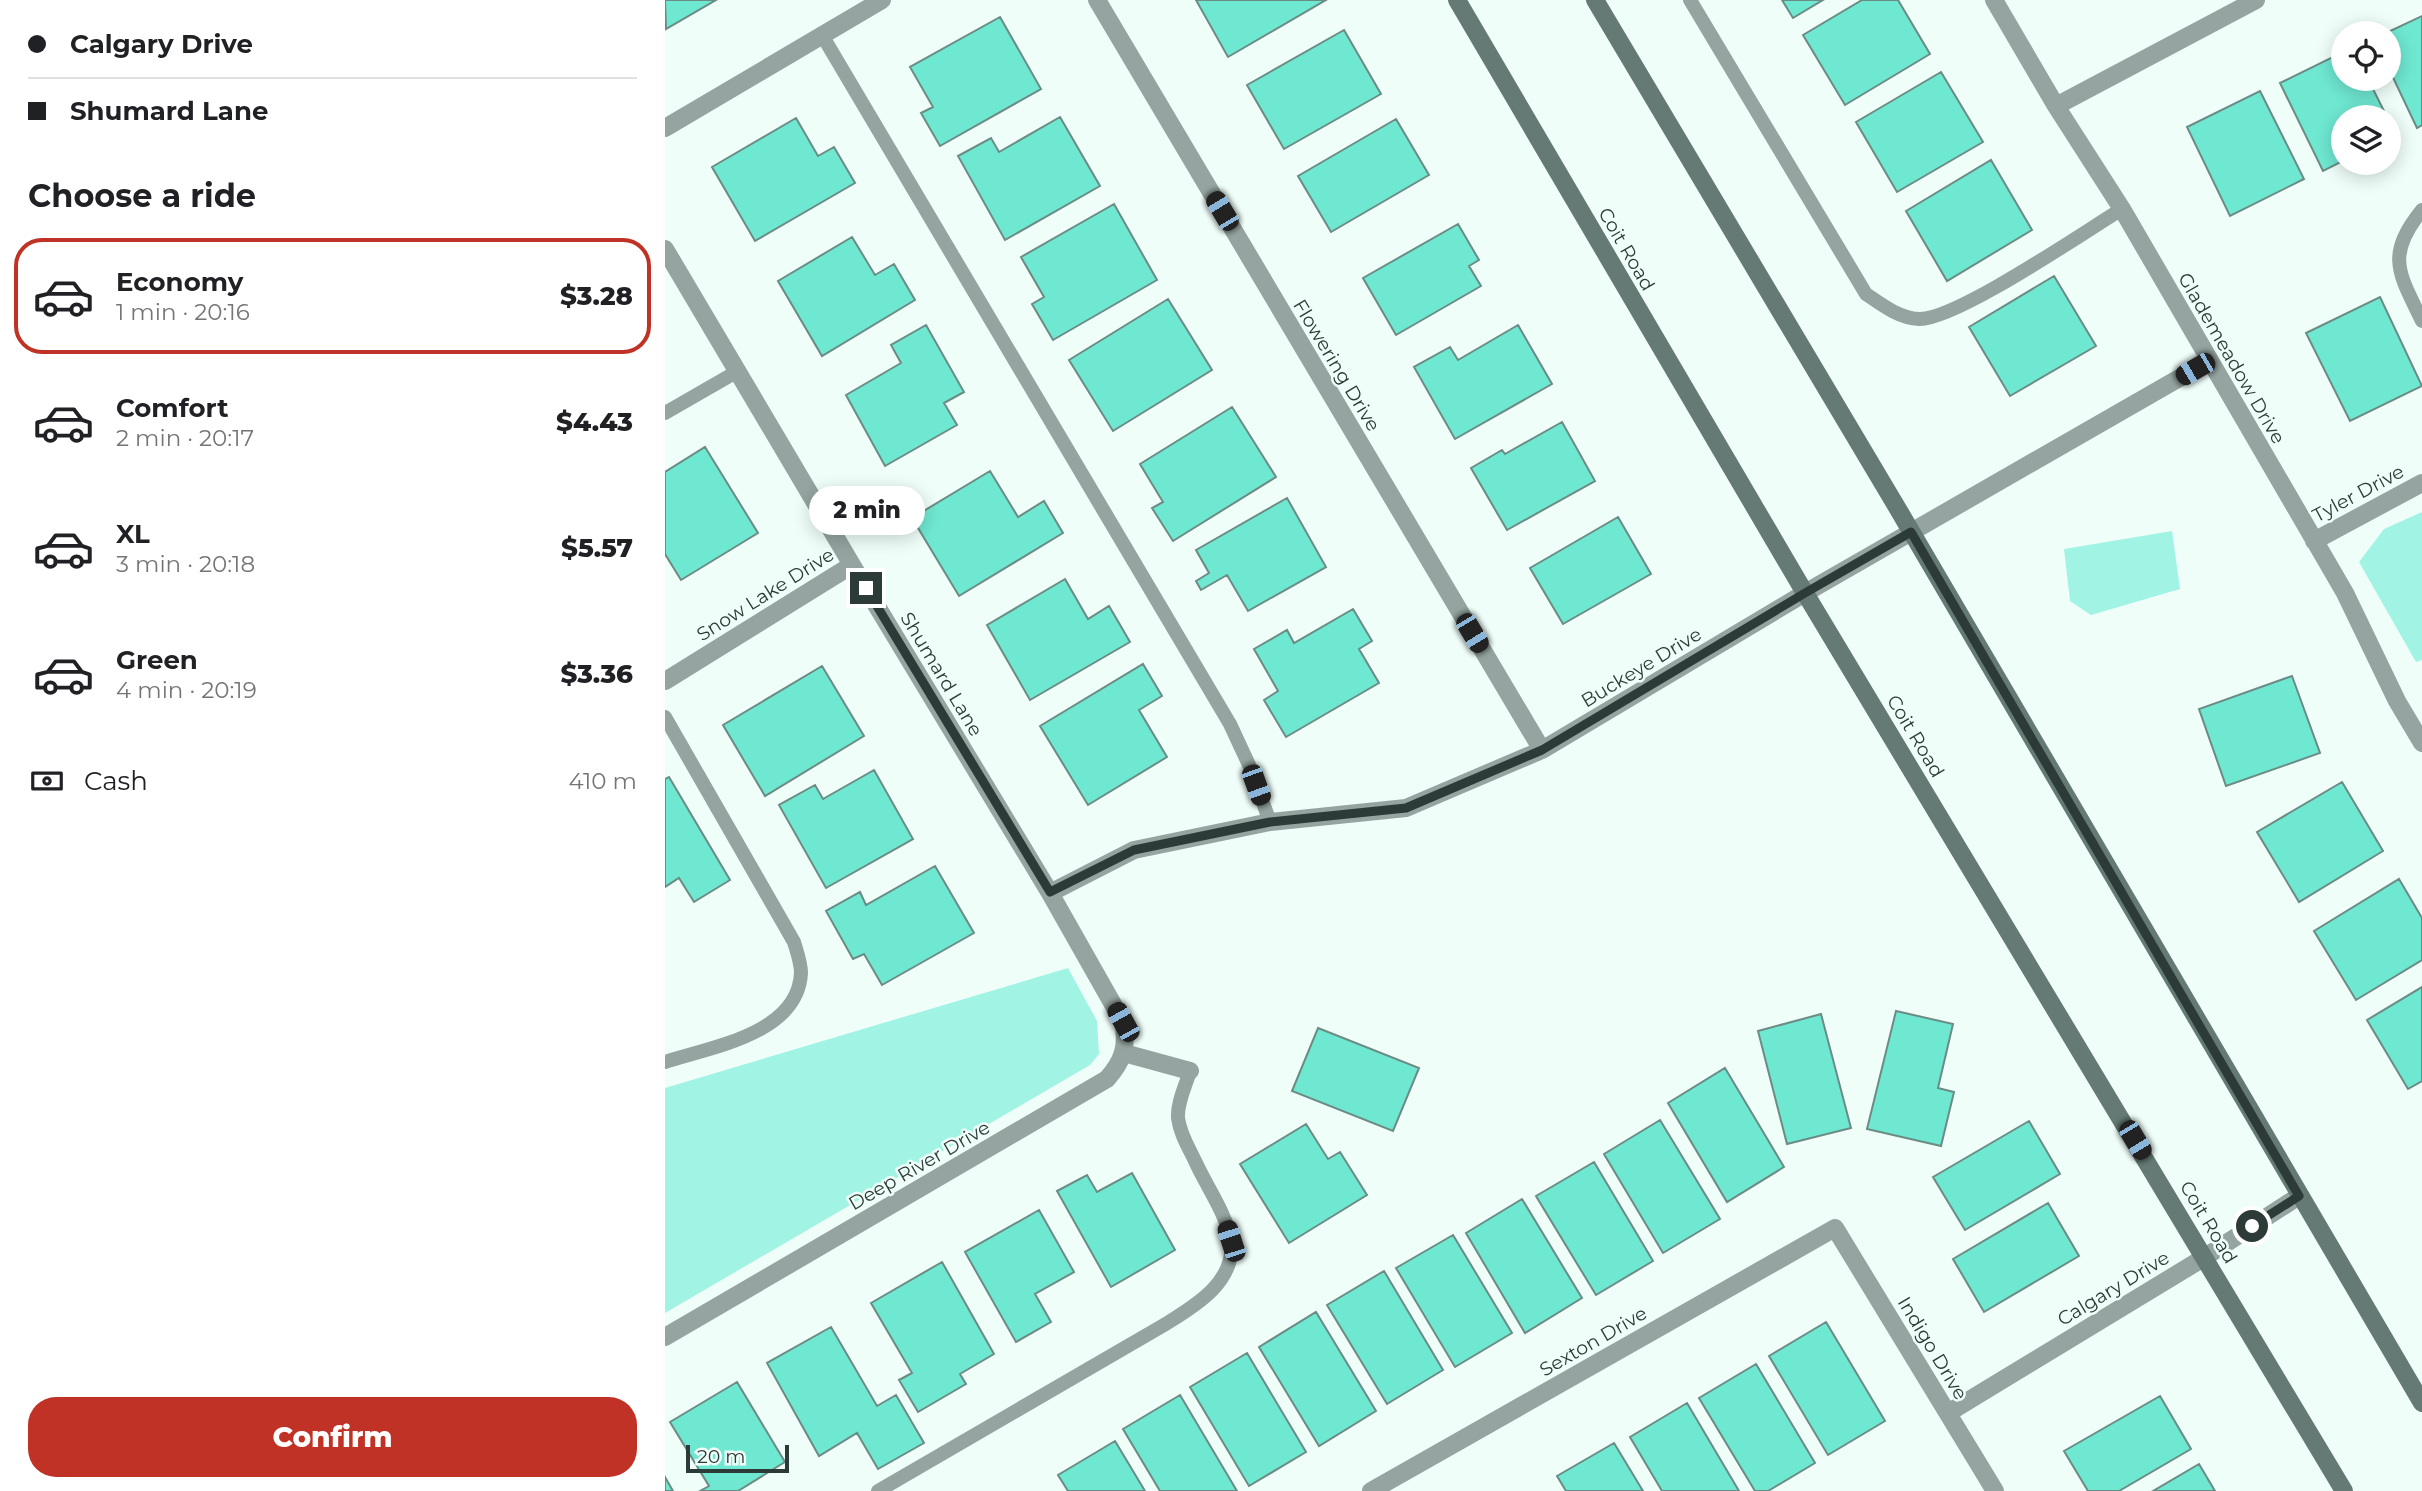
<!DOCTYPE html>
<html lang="en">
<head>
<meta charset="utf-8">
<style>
	:root { --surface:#fff; --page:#f6f6f6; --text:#202124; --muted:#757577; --line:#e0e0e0; --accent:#bf3225 }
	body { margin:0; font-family:Montserrat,sans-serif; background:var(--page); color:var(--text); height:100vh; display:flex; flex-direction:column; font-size:26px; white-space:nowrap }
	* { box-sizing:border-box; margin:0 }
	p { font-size:23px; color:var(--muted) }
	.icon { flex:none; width:38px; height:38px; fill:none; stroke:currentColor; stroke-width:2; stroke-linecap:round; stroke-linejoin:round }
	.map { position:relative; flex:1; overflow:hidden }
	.sheet { display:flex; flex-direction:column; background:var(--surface); width:665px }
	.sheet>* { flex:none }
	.top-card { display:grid; align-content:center; height:154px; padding:0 28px; background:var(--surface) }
	.fabs { position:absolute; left:1666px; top:21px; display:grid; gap:14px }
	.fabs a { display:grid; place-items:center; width:70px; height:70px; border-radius:50%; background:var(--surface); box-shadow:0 4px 18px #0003; font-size:35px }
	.scale { position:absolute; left:21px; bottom:18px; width:103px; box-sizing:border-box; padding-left:7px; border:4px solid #2d3b38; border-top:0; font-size:19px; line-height:24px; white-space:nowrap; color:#2d3b38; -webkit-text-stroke:5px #f0fefa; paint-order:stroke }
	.end { position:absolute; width:32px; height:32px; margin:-16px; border:9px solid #2d3b38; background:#fff; box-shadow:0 0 0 4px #fff }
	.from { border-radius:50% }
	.bubble { position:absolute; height:49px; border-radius:24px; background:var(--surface); box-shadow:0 4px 18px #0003; font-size:23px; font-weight:800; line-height:49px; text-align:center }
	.car { position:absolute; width:21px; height:42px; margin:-21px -10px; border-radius:9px; box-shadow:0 0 5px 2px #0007; background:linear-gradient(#222 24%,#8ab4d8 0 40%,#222 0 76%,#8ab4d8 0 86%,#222 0) }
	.top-card b { display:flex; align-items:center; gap:24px; height:66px; font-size:26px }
	.top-card b+b { border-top:2px solid var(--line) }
	.top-card i { width:18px; height:18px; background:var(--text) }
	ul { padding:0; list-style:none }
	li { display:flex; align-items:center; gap:21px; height:116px; margin:0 14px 10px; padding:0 14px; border:4px solid transparent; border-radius:28px }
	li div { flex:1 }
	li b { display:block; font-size:26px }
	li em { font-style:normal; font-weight:800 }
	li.on { border-color:var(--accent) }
	li>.icon { width:63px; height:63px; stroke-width:1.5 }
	h2 { padding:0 28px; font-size:32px; line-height:84px }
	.pay { display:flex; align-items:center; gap:18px; height:77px; padding:0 28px; font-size:26px }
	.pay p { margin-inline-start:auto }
	.button { display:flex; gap:14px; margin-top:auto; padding:14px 28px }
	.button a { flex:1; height:80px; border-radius:28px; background:var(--accent); color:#fff; font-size:28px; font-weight:800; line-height:80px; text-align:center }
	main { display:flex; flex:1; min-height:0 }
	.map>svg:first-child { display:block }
	.green { fill:#a1f4e3 }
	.building { fill:#6fe8d2; stroke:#6b8c84; stroke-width:2 }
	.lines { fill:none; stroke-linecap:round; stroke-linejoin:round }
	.lane { stroke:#95a4a0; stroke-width:14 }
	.street { stroke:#95a4a0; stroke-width:18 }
	.secondary { stroke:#657a75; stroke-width:18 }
	.route { stroke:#2d3b38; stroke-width:9 }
	.labels { text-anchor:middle; stroke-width:5; stroke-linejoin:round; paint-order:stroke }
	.street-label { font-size:19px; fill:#2d3b38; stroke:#f0fefa }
</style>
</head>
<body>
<main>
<section class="sheet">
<div class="top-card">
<b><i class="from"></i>Calgary Drive</b>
<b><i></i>Shumard Lane</b>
</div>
<h2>Choose a ride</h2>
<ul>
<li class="on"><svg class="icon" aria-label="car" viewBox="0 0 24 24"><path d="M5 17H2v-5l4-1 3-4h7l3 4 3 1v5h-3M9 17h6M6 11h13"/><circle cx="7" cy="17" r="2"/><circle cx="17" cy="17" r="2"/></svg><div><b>Economy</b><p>1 min · 20:16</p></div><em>$3.28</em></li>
<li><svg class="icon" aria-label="car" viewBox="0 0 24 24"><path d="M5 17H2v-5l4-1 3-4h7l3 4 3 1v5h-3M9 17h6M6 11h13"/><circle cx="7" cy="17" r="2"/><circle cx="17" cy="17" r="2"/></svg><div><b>Comfort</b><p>2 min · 20:17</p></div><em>$4.43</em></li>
<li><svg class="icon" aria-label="car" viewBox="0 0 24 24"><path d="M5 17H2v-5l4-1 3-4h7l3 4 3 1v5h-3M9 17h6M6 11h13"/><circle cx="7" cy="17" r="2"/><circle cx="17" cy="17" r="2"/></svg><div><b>XL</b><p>3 min · 20:18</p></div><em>$5.57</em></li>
<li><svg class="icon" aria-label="car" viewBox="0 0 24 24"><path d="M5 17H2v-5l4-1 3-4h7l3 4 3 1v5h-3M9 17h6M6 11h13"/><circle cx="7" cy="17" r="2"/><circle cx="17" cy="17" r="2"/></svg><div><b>Green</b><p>4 min · 20:19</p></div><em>$3.36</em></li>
</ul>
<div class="pay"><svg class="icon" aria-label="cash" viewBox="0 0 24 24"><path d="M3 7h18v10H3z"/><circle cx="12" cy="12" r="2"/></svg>Cash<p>410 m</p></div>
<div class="button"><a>Confirm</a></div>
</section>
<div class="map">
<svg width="1757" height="1491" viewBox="0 0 1757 1491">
	<rect width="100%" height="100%" fill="#f0fefa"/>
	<path class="green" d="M1757,512V660L1751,662L1694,562L1719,529Z
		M1507,531L1515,589L1426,615L1405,601L1399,549Z
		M403,968L432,1021L434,1054L425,1065L0,1313V1088Z"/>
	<path class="building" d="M0,0H51L1,29Z
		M531,0H661L563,57Z
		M1117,0H1158L1128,18Z
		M1197,0H1233L1265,54L1180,105L1138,35Z
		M1757,16V125L1752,128L1724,69V33H1721Z
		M335,17L376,89L275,146L256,113L268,107L245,67Z
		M679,30L716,94L619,149L582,85Z
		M1678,52V79H1703L1722,117H1678V161L1658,171L1615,83Z
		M1276,72L1318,142L1232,192L1191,122Z
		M1595,91L1639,179L1565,216L1522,127Z
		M395,117L435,186L340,240L293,156L326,138L334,152Z
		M131,118L153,156L169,147L190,183L90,241L47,167Z
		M731,119L764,175L666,232L633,176Z
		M1724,121L1731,135L1724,139Z
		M1326,160L1367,230L1282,281L1241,211Z
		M449,204L492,280L388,340L367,304L379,297L356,257Z
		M793,224L814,260L804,266L816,286L731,335L698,278Z
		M187,237L210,275L229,264L250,300L157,356L113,281Z
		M1389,276L1431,346L1345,396L1304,327Z
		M1715,297L1757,386L1685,421L1641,333Z
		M503,299L547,370L448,431L404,360Z
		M261,325L299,392L279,403L292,425L220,466L181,395L236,363L226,345Z
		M853,325L887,384L790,439L749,367L785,347L793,360Z
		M567,407L611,477L508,541L487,508L498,502L475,464Z
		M897,422L930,481L842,530L806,468L837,450L840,454Z
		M40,447L93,533L16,580L0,554V472Z
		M325,471L353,517L379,501L398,533L294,596L247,518Z
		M622,498L661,567L583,611L562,575L536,590L531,581L544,573L531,550Z
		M953,517L986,574L898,624L865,568Z
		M400,579L423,619L444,606L465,642L365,700L322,625Z
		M688,609L707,641L694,649L714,683L621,737L599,700L613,691L589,649L622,630L629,643Z
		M478,664L497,696L474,710L502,757L423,805L375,726Z
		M157,666L199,736L100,796L58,725Z
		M1627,676L1655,753L1561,786L1534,709Z
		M209,770L248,839L161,888L114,805L150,785L158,799Z
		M4,777L65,880L29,902L14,878L0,887V779Z
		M1677,782L1718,851L1634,902L1592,832Z
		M270,866L309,933L217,985L199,954L188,959L161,911L195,892L201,905Z
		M1734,879L1757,918V960L1691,1000L1649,931Z
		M1757,987V1081L1743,1089L1702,1020Z
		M1231,1011L1288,1024L1273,1088L1289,1092L1276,1146L1202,1129Z
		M1156,1014L1186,1128L1122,1144L1093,1031Z
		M653,1028L754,1068L728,1131L627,1091Z
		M1060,1068L1119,1167L1062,1202L1003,1103Z
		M995,1120L1055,1219L998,1253L939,1154Z
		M1364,1121L1395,1174L1300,1230L1268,1177Z
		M641,1124L663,1159L675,1152L702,1195L624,1243L575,1164Z
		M929,1162L988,1261L931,1295L871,1196Z
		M467,1173L510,1250L446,1287L392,1191L422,1175L432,1192Z
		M857,1199L917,1298L860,1333L801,1233Z
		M1383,1203L1414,1256L1319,1312L1288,1259Z
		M374,1210L409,1272L370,1294L386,1322L351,1342L300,1252Z
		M788,1235L847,1333L790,1367L731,1268Z
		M277,1262L329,1354L295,1374L301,1384L253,1412L234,1380L247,1373L206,1303Z
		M719,1271L778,1370L722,1404L662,1305Z
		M651,1312L711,1411L654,1446L594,1347Z
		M1161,1322L1220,1421L1163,1455L1104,1356Z
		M166,1327L212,1406L231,1395L259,1443L213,1469L192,1433L154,1456L102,1363Z
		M582,1353L641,1452L584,1486L525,1387Z
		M1091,1364L1150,1463L1103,1491H1090L1034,1398Z
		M72,1382L120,1462L73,1491H35L44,1486L5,1422Z
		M515,1395L572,1491H495L458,1429Z
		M1495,1396L1526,1449L1454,1491H1423L1399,1451Z
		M1022,1403L1074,1491H997L965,1437Z
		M450,1441L480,1491H403L393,1475Z
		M949,1443L978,1491H901L892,1476Z
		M1534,1464L1550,1491H1488Z
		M0,1477L8,1491H0Z"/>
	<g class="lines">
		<path class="lane" d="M1025,0L1201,294C1217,305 1234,318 1254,319C1291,320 1419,232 1457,209
			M157,35L565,724L585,767L605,822
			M1757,210C1720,256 1734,273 1757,321
			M0,413L73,371
			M0,717L129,942C132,952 136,963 136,973C133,1034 46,1047 0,1062
			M213,1491L499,1325C528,1307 571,1283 566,1241C562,1215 542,1187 531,1163C524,1148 515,1134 513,1118C512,1102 521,1085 525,1071"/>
		<path class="street" d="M432,0L877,750
			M1329,0L1391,106L1457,209L1680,593L1732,701L1757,743
			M1391,106L1591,0
			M0,128L217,0
			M0,249L187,565L385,893L458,1022C463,1046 458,1061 442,1079L0,1337
			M1649,541L1757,483
			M0,681L187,565
			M385,893L469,850L605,822L741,808L877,750L1140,593L1544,361
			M459,1053L525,1071
			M1283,1413L1540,1257L1634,1196
			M706,1491L1170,1228L1330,1491"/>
		<path class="secondary" d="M792,0L1140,593L1679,1491
			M930,0L1230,504L1757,1403"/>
	</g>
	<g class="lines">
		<path class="route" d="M201,588L385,892L469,850L605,822L741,808L877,750L1140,593L1246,532L1634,1196L1587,1226"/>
	</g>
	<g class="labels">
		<g class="street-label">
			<text transform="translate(962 249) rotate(60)" y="7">Coit Road</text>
			<text transform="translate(1567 358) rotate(60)" y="7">Glademeadow Drive</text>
			<text transform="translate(672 365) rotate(59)" y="7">Flowering Drive</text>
			<text transform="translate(1693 493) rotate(-28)" y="7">Tyler Drive</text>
			<text transform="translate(100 594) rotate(-32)" y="7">Snow Lake Drive</text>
			<text transform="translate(976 667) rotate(-31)" y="7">Buckeye Drive</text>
			<text transform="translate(277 674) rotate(59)" y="7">Shumard Lane</text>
			<text transform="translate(1251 736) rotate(59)" y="7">Coit Road</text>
			<text transform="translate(254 1165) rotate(-30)" y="7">Deep River Drive</text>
			<text transform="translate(1544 1222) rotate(59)" y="7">Coit Road</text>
			<text transform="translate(1448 1288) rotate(-31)" y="7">Calgary Drive</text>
			<text transform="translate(928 1341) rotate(-30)" y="7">Sexton Drive</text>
			<text transform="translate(1268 1348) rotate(59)" y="7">Indigo Drive</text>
		</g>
	</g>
</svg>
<div class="fabs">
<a><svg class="icon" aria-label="locate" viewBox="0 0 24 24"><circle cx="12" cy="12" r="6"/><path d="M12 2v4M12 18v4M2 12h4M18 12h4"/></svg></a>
<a><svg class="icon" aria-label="layers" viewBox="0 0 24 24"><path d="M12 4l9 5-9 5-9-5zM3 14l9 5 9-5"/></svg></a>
</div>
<div class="scale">20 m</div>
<i class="end from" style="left:1587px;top:1226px"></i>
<i class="end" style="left:201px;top:588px"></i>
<div class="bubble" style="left:144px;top:486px;width:116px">2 min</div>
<i class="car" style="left:557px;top:211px;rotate:329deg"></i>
<i class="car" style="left:1530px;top:369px;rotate:240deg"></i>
<i class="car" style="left:807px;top:633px;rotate:149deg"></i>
<i class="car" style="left:591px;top:785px;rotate:160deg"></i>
<i class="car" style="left:458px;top:1022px;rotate:331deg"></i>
<i class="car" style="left:1470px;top:1140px;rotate:149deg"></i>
<i class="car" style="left:566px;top:1241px;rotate:342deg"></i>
</div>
</main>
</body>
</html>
